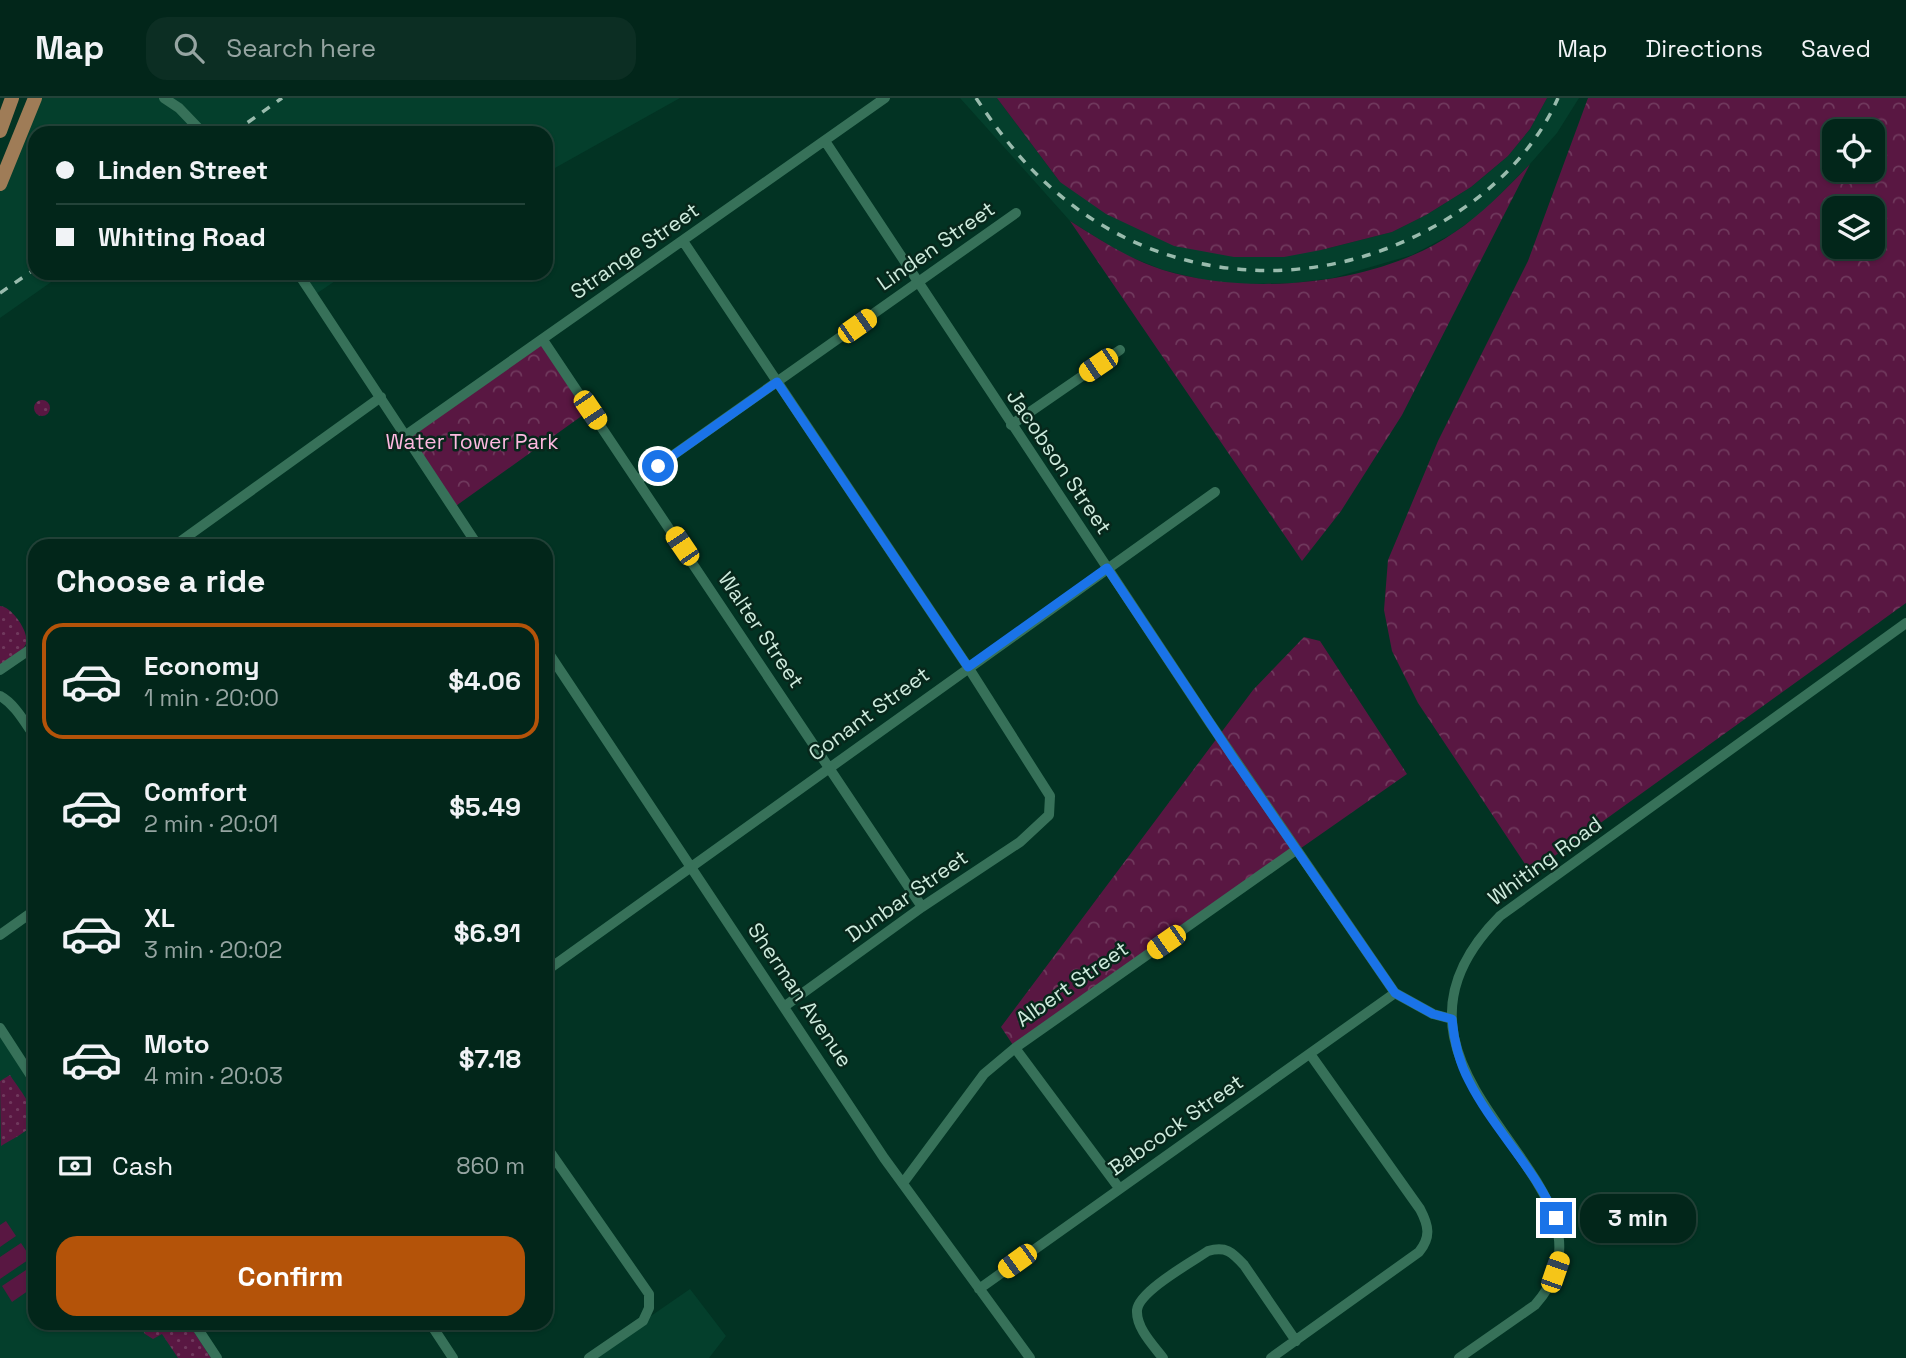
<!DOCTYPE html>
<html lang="en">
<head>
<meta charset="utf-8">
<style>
	:root { --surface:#02261a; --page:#0c2e23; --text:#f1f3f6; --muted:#96a5a2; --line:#234339; --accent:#b45309 }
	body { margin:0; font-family:"Space Grotesk",sans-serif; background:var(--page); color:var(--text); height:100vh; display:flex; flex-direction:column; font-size:26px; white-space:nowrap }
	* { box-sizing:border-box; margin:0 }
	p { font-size:23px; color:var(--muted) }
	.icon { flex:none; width:38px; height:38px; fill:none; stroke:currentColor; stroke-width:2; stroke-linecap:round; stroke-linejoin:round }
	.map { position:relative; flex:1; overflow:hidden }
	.drawer { position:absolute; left:28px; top:441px; width:525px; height:791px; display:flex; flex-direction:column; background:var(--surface); border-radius:21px; box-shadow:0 2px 5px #0004,0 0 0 2px var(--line) }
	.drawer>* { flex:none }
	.guide { position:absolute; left:28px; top:28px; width:525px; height:154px; border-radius:21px; box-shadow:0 2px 5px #0004,0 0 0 2px var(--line); display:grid; align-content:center; height:154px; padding:0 28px; background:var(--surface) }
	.controls { position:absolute; left:1822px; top:21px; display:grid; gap:14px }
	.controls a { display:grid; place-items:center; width:63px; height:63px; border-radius:14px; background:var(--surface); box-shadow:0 2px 5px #0004,0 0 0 2px var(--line); font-size:35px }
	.end { position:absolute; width:32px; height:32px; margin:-16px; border:9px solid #1a73e8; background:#fff; box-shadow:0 0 0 4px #fff }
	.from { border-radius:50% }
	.bubble { position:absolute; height:49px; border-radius:21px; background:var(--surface); box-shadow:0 2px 5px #0004,0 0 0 2px var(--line); font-size:23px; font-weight:600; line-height:49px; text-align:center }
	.car { position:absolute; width:21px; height:42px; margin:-21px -10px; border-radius:9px; box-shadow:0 0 5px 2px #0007; background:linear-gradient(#f5c518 24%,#345 0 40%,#f5c518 0 76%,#345 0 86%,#f5c518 0) }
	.guide b { display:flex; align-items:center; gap:24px; height:66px; font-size:26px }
	.guide b+b { border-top:2px solid var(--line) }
	.guide i { width:18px; height:18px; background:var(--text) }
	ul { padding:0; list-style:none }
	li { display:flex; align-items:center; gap:21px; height:116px; margin:0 14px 10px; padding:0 14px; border:4px solid transparent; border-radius:21px }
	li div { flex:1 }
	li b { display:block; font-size:26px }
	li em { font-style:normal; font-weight:600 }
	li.selected { border-color:var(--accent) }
	li>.icon { width:63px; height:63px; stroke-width:1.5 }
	h2 { padding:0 28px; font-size:32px; line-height:84px }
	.pay { display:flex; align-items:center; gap:18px; height:77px; padding:0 28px; font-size:26px }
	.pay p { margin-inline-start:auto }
	.primary-button { display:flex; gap:14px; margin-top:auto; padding:14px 28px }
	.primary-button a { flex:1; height:80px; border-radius:21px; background:var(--accent); color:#fff; font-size:28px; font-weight:600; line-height:80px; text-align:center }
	header { display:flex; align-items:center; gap:42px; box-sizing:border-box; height:98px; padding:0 35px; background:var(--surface); border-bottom:2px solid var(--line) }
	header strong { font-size:33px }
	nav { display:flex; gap:38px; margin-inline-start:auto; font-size:24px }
	.search { width:490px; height:63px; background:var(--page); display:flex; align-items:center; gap:18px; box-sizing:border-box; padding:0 24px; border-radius:21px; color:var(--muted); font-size:26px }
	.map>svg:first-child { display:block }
	.built { fill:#043f2c }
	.grass { fill:url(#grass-dots) }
	.forest { fill:url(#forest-crowns); fill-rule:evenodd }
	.pitch { fill:#591742 }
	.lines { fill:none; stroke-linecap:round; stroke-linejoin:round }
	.minor { stroke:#377159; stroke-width:10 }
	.major { stroke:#9f7c57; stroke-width:14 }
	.rail { stroke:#99bbad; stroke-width:3.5; stroke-dasharray:9 9; stroke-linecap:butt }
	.route { stroke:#1a73e8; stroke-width:9 }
	.labels { text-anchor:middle; stroke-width:5; stroke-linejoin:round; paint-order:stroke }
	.street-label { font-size:21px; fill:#ceebdd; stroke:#07271b }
	.park-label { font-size:21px; fill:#feb9e0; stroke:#07271b }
</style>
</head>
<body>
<header>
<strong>Map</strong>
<div class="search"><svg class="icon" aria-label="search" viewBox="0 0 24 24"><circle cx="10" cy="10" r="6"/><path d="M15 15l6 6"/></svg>Search here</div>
<nav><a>Map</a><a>Directions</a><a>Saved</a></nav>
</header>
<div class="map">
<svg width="1906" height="1260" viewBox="0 0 1906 1260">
	<defs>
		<pattern id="grass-dots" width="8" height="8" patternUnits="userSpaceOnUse" patternTransform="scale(1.75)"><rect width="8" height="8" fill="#591742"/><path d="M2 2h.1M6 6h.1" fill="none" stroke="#70395d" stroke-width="1.8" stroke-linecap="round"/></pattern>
		<pattern id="forest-crowns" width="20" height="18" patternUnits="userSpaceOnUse" patternTransform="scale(1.75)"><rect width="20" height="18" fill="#591742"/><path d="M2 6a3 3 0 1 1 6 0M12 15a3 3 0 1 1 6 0" fill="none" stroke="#70395d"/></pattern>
	</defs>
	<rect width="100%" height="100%" fill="#023323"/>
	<path class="built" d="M35,0H680L546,75V35H35V175H64L0,220V86Z
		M960,0H997L1060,84L1321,152L1392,134L1426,117L1471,89L1508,58L1530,31L1547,0H1579L1557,35L1530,66L1484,113L1452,136L1412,157L1333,180L1294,185L1247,186L1212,184L1163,172L1123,156L1070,123Z
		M298,175H347L313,198Z
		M0,930L35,984V1225H194L217,1260H0Z
		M690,1191L726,1238L709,1260H590Z"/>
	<path class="grass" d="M34 310a8 8 0 1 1 16 0a8 8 0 1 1-16 0Z
		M0,508C11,508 30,534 26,546C22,555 8,562 0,567Z
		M10,977C16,987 39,1014 33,1025C27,1035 10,1042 1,1048L0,983Z
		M138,1225H188L211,1260H178L162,1236L153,1241L145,1236Z"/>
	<path class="forest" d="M997,0H1547L1530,31L1508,58L1471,89L1426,117L1392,134L1321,152L1284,159H1234L1174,148L1106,116L1060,84Z
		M1588,0H1906V505L1531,775L1418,605L1392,553L1384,512L1388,462L1438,343L1528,163ZM1834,33H1872V72H1834ZM1872,110V149H1834V110Z
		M1530,66L1402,317L1341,413L1302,463L1070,123C1100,142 1129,161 1163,172C1251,199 1379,187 1455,134C1483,115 1506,91 1530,66Z
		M543,242L590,312L453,410L406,337Z
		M1304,539L1320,543L1407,676L1015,950L1001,929L1253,592Z"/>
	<path class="pitch" d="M6,1123L16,1138L0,1149V1127Z
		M21,1145L31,1160L0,1181V1159Z
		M35,1166V1188L12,1204L2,1188Z"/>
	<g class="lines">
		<path class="minor" d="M164,0L179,10L203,35
			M825,43L1210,625L1395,895L1433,916L1452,921
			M683,143L968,569L1050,698L1049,717L1020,744L922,809L785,908
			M298,175L478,448
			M543,242L922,809
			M1011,327L1120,252
			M406,337L885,0
			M638,382L1016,115
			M174,448L381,299
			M546,551L884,1060L1030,1260
			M0,572L35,548
			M0,598C15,606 25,625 35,639
			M0,837L35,812
			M546,873L1215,394
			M0,930L35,984
			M1015,950L1119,1090
			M546,1048L649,1196V1210L643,1223L589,1260
			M903,1085L984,976L1015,950L1296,752
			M979,1191L1395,895
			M194,1225L217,1260
			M430,1225L453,1260
			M1163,1260C1153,1247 1136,1230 1137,1212C1139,1193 1192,1164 1208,1153C1226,1148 1232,1154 1244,1167L1296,1243
			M1271,1260L1419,1154C1431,1139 1429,1128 1420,1111L1310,956
			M1459,1260L1535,1207C1645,1083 1338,981 1500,818L1906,525"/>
		<path class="major" d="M0,33L12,0
			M0,86L35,0"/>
		<path class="rail" d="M976,0C996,30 1019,61 1047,86C1154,185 1309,199 1435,128C1487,99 1534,55 1558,0
			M233,35L282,0
			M0,195L35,171"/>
	</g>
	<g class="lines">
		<path class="route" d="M658,368L777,284L968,569L1107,470L1234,661L1395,895L1433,916L1452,921C1454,942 1459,964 1469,983C1493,1031 1535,1070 1556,1120"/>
	</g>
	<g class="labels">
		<g class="street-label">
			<text transform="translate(936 148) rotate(-35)" y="7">Linden Street</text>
			<text transform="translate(635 153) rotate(-35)" y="7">Strange Street</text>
			<text transform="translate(1059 364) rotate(56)" y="7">Jacobson Street</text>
			<text transform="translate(761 532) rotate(56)" y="7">Walter Street</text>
			<text transform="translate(869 616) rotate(-36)" y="7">Conant Street</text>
			<text transform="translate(1545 763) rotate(-36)" y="7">Whiting Road</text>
			<text transform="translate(907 798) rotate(-35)" y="7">Dunbar Street</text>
			<text transform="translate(1072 886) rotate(-35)" y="7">Albert Street</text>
			<text transform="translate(800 897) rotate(56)" y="7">Sherman Avenue</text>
			<text transform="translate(1176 1027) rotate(-35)" y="7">Babcock Street</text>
		</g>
		<g class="park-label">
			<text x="472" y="351">Water Tower Park</text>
		</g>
	</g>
</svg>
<div class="controls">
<a><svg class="icon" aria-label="locate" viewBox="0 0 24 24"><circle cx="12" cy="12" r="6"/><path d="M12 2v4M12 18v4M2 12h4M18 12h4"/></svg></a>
<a><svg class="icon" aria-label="layers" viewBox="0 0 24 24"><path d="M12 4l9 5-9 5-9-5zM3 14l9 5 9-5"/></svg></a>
</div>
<i class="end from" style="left:658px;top:368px"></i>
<i class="end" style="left:1556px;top:1120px"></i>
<div class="bubble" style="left:1580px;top:1096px;width:116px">3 min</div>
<i class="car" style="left:857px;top:228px;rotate:55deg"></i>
<i class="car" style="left:1098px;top:267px;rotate:236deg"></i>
<i class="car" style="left:590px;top:312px;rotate:146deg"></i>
<i class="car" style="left:682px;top:448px;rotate:326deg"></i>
<i class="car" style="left:1166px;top:844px;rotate:235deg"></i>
<i class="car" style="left:1017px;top:1163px;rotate:234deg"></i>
<i class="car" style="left:1555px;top:1174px;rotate:19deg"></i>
<div class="guide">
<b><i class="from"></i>Linden Street</b>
<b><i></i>Whiting Road</b>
</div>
<section class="drawer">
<h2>Choose a ride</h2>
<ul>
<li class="selected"><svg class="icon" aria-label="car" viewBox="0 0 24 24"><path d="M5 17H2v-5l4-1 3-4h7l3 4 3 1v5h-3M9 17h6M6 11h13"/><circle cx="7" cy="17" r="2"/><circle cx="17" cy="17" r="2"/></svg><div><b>Economy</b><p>1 min · 20:00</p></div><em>$4.06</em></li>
<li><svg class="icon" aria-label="car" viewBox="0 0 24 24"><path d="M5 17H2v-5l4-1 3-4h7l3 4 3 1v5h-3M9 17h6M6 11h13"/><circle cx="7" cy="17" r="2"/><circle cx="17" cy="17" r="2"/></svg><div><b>Comfort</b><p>2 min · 20:01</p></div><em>$5.49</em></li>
<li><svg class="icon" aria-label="car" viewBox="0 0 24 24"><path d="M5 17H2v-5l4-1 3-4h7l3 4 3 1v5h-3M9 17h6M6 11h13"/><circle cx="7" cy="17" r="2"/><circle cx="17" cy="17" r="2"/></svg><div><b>XL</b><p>3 min · 20:02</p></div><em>$6.91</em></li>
<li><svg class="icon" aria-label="car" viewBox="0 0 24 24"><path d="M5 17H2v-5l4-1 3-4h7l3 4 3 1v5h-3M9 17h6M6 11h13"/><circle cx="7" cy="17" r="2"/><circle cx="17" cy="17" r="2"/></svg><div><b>Moto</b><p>4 min · 20:03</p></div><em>$7.18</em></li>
</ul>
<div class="pay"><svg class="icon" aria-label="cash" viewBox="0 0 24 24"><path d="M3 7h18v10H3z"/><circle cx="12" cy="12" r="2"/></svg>Cash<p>860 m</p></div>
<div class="primary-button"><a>Confirm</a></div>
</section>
</div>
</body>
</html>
